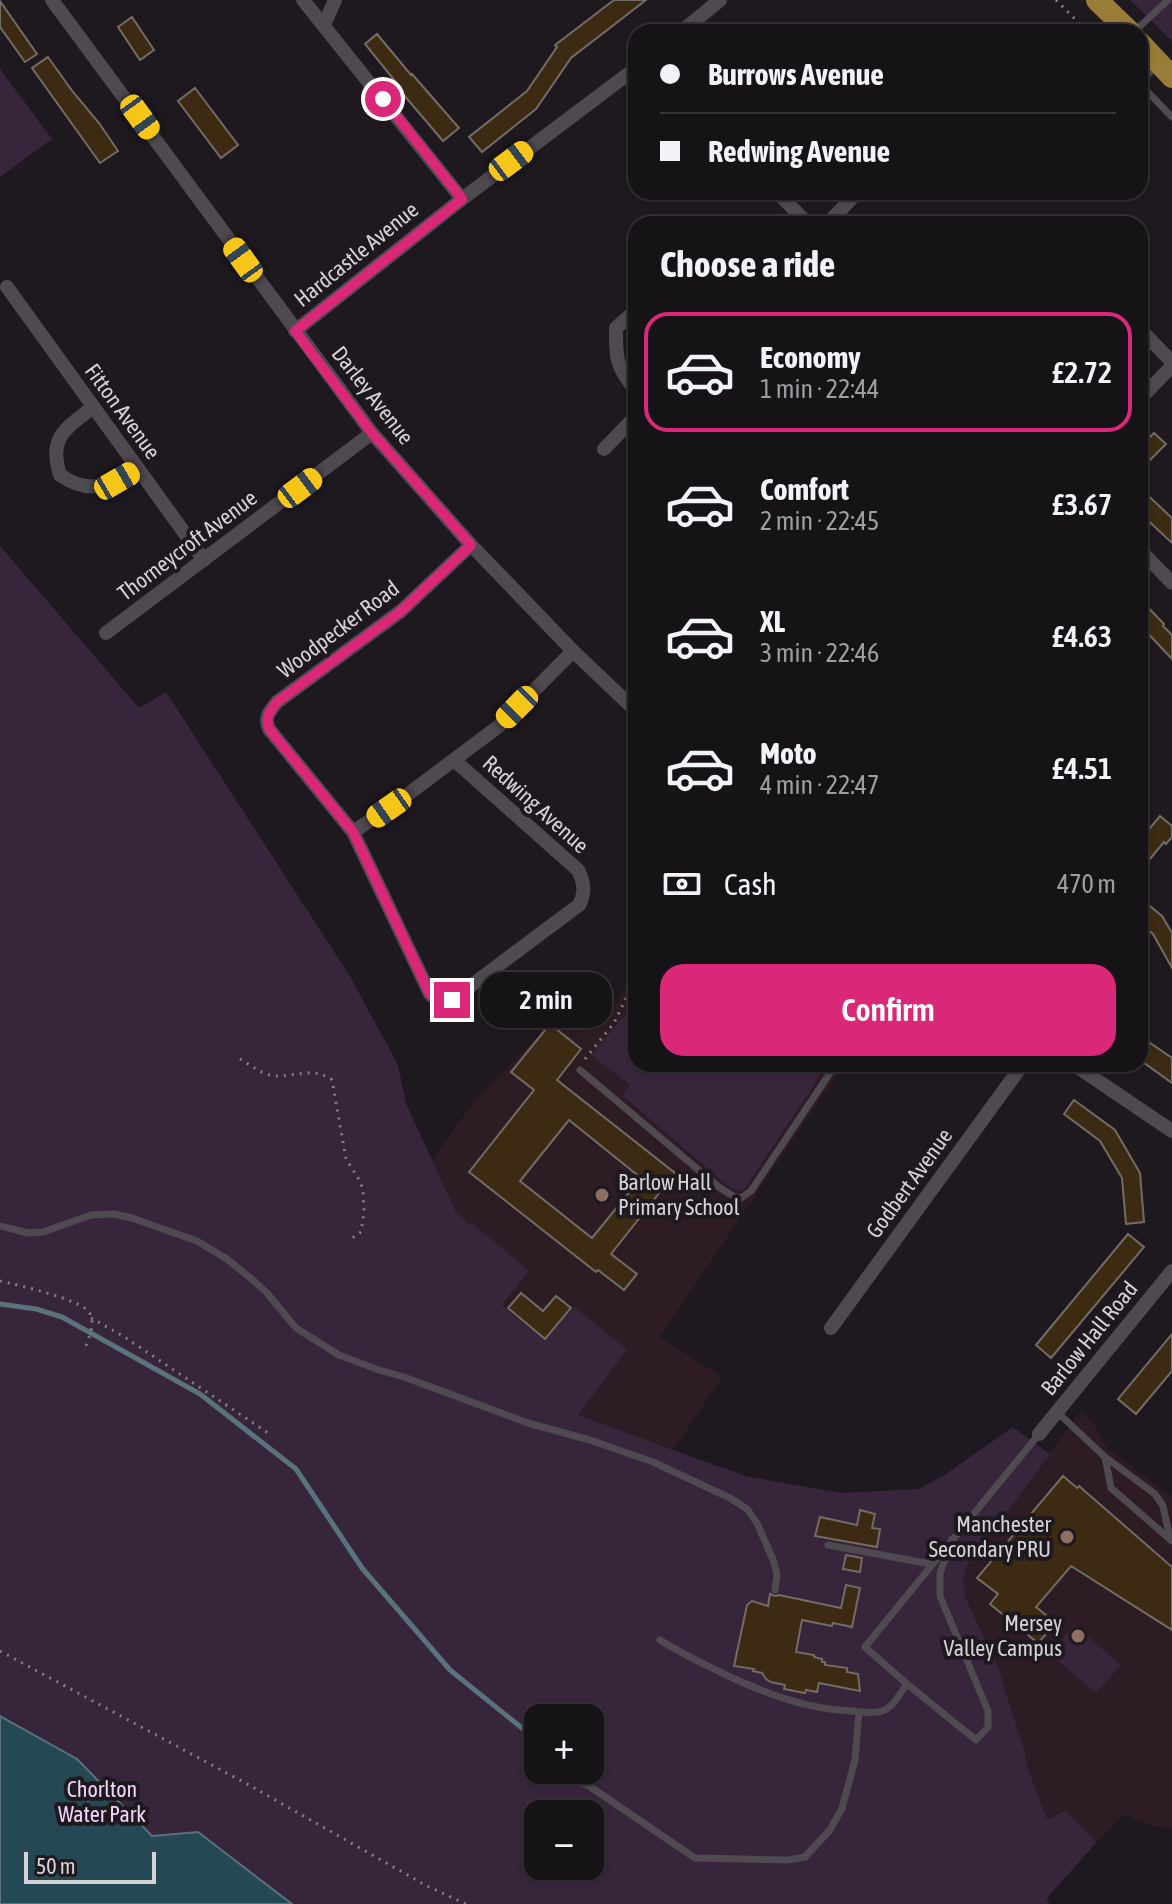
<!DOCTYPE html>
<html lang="en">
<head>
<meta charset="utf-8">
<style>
	:root { --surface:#161317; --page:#232024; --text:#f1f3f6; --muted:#9e9ea1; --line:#353236; --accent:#db2777 }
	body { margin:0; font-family:"Asap Condensed",sans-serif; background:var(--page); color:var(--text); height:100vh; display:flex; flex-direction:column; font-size:30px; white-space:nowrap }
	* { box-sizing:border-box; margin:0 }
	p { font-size:26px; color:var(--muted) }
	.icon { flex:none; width:44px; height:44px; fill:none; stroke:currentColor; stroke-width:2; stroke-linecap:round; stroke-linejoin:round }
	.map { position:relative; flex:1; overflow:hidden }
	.drawer { position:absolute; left:628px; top:216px; width:520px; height:856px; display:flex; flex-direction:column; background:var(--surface); border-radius:24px; box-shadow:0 2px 6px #0004,0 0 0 2px var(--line) }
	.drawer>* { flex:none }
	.hud { position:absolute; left:628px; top:24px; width:520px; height:176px; border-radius:24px; box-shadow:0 2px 6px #0004,0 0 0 2px var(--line); display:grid; align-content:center; height:176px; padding:0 32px; background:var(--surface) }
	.controls { position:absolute; left:524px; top:1704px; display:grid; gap:16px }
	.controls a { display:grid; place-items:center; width:80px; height:80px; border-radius:16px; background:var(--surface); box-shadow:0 2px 6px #0004,0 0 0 2px var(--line); font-size:40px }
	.scale { position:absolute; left:24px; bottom:20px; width:132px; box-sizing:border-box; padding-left:8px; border:4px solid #d6d3d7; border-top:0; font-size:22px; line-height:28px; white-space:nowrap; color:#d6d3d7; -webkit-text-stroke:6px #1e191f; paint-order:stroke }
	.end { position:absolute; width:36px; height:36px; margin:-18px; border:10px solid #db2777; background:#fff; box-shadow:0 0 0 4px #fff }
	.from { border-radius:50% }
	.bubble { position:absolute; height:56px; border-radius:24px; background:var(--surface); box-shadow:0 2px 6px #0004,0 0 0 2px var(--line); font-size:26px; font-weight:600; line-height:56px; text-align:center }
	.car { position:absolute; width:24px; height:48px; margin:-24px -12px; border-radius:10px; box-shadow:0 0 6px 2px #0007; background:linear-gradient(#f5c518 24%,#345 0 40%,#f5c518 0 76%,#345 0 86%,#f5c518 0) }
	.hud b { display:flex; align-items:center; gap:28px; height:76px; font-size:30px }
	.hud b+b { border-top:2px solid var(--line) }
	.hud i { width:20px; height:20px; background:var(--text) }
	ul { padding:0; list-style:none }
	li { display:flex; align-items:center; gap:24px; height:120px; margin:0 16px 12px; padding:0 16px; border:4px solid transparent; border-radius:24px }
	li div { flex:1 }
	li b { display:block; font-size:30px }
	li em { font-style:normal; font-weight:600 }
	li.active { border-color:var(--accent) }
	li>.icon { width:72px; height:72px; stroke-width:1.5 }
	h2 { padding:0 32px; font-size:36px; line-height:96px }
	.pay { display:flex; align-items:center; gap:20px; height:88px; padding:0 32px; font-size:30px }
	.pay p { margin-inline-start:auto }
	.button { display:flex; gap:16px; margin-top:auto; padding:16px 32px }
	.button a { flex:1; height:92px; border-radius:24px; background:var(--accent); color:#fff; font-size:32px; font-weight:600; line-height:92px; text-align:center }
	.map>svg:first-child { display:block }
	.education { fill:#2e1c24 }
	.green { fill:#37253b; fill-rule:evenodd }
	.water { fill:#244954; stroke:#59727b; stroke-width:2 }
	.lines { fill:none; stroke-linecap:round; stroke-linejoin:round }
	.stream { stroke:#59727b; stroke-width:5 }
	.building { fill:#3d2a12; stroke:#726c66; stroke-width:2; fill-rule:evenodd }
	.path { stroke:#837f84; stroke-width:3; stroke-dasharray:2 6; stroke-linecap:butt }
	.service { stroke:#4f4a50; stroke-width:7 }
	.minor { stroke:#4f4a50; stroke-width:14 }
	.primary { stroke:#987c37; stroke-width:22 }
	.route { stroke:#db2777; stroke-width:10 }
	.education-dot { fill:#8d6e63; stroke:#1e191f; stroke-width:3 }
	.labels { text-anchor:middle; stroke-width:8; stroke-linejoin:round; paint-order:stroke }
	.street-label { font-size:22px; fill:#d6d3d7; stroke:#1e191f }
	.poi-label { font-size:22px; fill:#d6d3d7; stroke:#1e191f; text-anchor:end }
	.park-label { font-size:22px; fill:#f3d4fa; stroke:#1e191f }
</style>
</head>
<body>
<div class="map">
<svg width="1172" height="1904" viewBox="0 0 1172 1904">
	<rect width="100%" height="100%" fill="#1e191f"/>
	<path class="education" d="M636,971V1064H844L660,1337L722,1377L674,1449L619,1431L422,1353L470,1226L456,1212L431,1161L473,1103L550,1024L579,1002L606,1019Z
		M1082,1409L1094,1424L1107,1448L1172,1497V1829L1156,1827L1133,1819V1817L1123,1815L1097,1842L1066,1811H1061L1049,1819L1046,1817L1026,1763V1756L998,1667L966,1599L963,1590L966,1567Z"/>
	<path class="green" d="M1130,0H1172V41Z
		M0,69L52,139L0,177Z
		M0,546L139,708L166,692L351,978L398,1065L406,1104L456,1212L470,1225L472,1223L529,1271L502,1305L545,1341L574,1307L627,1349L578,1415L745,1476L841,1493L918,1489L943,1476L1013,1427L1050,1454L966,1567L963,1582L966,1599L998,1667L1026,1756V1763L1046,1817L1049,1819L1065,1810L1097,1842L1046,1899L1050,1904H0ZM538,1718H590V1770H538ZM538,1814H590V1866H538Z
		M636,1002V1064H828L745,1188C739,1192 734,1191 729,1187L622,1095L630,1085L591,1055Z
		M1074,1625L1121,1665L1096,1693L1050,1654Z"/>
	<path class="water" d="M0,1716L77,1759L152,1836L198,1832L292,1904H0Z"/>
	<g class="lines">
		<path class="stream" d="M0,1304L36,1309L62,1317L200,1394L296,1469L362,1568L450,1670L538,1741"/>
	</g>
	<path class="building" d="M614,0H646L571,58L536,109L482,152L469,137L527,91L557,47L555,45Z
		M0,1L37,54L25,62L0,27Z
		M132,17L154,50L140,60L118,27Z
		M377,34L411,75L412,74L459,128L443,141L397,87L399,86L365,44Z
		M48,57L73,92L99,123L118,151L100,163L32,68Z
		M195,88L238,145L221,158L178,101Z
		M1154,433L1166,444L1140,470V447Z
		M1140,488L1172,518V543L1140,513Z
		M1140,599L1164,624L1163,626L1172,635V659L1140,625Z
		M1160,816L1172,826V837L1166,844L1164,842L1140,871V840Z
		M1140,898L1162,916L1172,933V968L1153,934L1140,924Z
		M550,1024L581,1049L557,1080L675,1173L611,1254L637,1274L624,1290L598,1270L596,1272L469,1172L534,1090L511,1072ZM569,1120L641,1178L592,1238L520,1181Z
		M1140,1036L1172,1058V1083L1140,1060Z
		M1074,1100L1115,1130L1140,1173L1144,1222L1126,1224L1122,1178L1100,1141L1064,1114Z
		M1128,1234L1144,1247L1051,1358L1036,1345Z
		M521,1293L543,1311L556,1296L571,1308L545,1339L508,1308Z
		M1172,1334V1371L1136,1414L1118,1399Z
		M1063,1476L1077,1488L1079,1486L1172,1567V1630L1071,1566L1036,1607L1056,1623L1038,1643L990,1604L998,1594L977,1578Z
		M860,1510L875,1514L872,1528L880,1529L877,1547L815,1536L820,1517L857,1525Z
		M846,1555L862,1558L860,1572L843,1569Z
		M846,1585L860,1588L852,1627L833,1623L832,1626L802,1620L796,1652L814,1655V1657L822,1659V1662H825V1665L847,1668V1672L858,1674L860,1691L819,1683L817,1692L806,1690L805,1693L784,1689L785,1685L771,1682L766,1679L762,1673L753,1671L754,1669L734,1666L747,1605L752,1601L768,1606L770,1594L775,1596L779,1595L841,1608Z"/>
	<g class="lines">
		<path class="path" d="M1056,0L1088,32
			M240,1059C250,1065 263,1075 275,1076C296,1077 313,1066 332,1080L346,1159L360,1181L363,1190L364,1212L361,1232L349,1240
			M585,1059L614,1023L636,978
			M0,1281C18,1285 79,1299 89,1312C96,1323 89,1337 85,1348
			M91,1318L123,1336L268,1433
			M0,1651L249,1785L425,1885L466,1904"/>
		<path class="service" d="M1135,31L1168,0
			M1140,83L1158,64
			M1140,84L1172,117
			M580,1070L720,1188L735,1197L741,1198L751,1191L836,1064
			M0,1226L28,1233L43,1232L91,1215L114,1214L132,1218L197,1241L227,1259L254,1281L267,1293L296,1328L339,1355L379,1370L404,1377L528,1423L590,1440L653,1462L730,1498L747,1509L757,1523L774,1562L777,1575L775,1590
			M1057,1412L1105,1457L1111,1488L1172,1541
			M1105,1457L1155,1494L1163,1506L1170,1538
			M952,1539L940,1573V1596L988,1711V1727L976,1740L907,1684L865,1647L1039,1434
			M828,1545L931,1564
			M660,1640C682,1654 704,1664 726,1675C767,1694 806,1709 851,1711C860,1712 874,1714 882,1711C893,1708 900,1693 907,1684
			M554,1776L573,1780L589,1786L695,1858L788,1860L805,1857L830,1830L842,1808L855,1760L859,1712"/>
		<path class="minor" d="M52,0L372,433L471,545L573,651L636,711
			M303,0L462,199
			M324,25L335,0
			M681,32L720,0
			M777,192L808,224
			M827,224L858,192
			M7,287L204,560
			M636,310L616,328C616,360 616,366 636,391
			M1140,329L1172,362
			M295,331L462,199L636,68
			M1140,399L1172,366
			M93,407C66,429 48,436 60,475C89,495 109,486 138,469
			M604,449L636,416
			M471,545L401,611L277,702C269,712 264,717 269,729L353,832L407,795L499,726L573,651
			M1140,550L1172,583
			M106,633L372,433
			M353,832L430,994L435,998L452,1000L579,905C586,893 584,882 578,870L454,760
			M1073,1064L1172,1131
			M831,1328L1023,1064
			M1039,1434L1172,1271"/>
		<path class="primary" d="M1097,0L1130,32
			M1140,43L1172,77"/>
	</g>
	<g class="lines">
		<path class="route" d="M383,99L462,199L295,331L372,433L471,545L401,611L277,702C269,712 265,717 269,729L353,832L430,994L435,998L452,1000"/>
	</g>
	<g class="education-dot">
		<circle cx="602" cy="1195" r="8"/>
		<circle cx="1067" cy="1537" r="8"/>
		<circle cx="1078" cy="1636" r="8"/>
	</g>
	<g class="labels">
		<g class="street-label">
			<text transform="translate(356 254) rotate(-39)" y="8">Hardcastle Avenue</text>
			<text transform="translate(373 395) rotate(52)" y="8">Darley Avenue</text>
			<text transform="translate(123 411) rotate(54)" y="8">Fitton Avenue</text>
			<text transform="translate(187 545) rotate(-37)" y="8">Thorneycroft Avenue</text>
			<text transform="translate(338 629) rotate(-37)" y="8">Woodpecker Road</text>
			<text transform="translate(536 804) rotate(42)" y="8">Redwing Avenue</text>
			<text transform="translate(909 1183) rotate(-54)" y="8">Godbert Avenue</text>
			<text transform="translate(1089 1338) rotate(-51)" y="8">Barlow Hall Road</text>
		</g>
		<g class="poi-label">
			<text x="618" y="1190" text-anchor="start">Barlow Hall<tspan x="618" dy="25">Primary School</tspan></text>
			<text x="1051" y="1532">Manchester<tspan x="1051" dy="25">Secondary PRU</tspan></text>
			<text x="1062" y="1631">Mersey<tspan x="1062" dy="25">Valley Campus</tspan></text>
		</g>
		<g class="park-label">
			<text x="102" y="1797">Chorlton<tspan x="102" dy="25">Water Park</tspan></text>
		</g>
	</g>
</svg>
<div class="controls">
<a>+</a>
<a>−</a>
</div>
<div class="scale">50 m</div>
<i class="end from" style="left:383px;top:99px"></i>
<i class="end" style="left:452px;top:1000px"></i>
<div class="bubble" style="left:480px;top:972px;width:132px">2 min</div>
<i class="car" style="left:140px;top:117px;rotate:144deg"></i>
<i class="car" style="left:511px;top:161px;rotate:53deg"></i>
<i class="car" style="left:243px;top:260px;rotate:324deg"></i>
<i class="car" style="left:117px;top:481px;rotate:60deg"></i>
<i class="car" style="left:300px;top:488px;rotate:53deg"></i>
<i class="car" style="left:517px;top:707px;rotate:225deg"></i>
<i class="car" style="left:389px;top:808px;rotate:235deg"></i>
<div class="hud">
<b><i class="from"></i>Burrows Avenue</b>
<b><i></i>Redwing Avenue</b>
</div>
<section class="drawer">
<h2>Choose a ride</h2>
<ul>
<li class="active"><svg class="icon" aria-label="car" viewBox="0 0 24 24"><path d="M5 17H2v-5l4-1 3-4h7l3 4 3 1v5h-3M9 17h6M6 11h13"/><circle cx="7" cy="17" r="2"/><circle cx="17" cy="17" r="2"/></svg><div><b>Economy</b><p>1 min · 22:44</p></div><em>£2.72</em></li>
<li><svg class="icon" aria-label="car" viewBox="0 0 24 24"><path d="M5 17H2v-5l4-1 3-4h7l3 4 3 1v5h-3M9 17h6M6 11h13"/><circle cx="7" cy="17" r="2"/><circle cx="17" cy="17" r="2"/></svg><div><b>Comfort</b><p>2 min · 22:45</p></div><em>£3.67</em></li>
<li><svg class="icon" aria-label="car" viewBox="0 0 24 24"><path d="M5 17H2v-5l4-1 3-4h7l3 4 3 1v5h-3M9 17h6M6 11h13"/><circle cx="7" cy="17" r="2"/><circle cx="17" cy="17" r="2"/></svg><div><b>XL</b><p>3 min · 22:46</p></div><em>£4.63</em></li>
<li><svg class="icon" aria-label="car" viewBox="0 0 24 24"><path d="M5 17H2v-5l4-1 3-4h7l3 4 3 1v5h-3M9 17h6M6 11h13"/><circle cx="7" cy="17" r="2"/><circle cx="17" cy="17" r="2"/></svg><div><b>Moto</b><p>4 min · 22:47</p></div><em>£4.51</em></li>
</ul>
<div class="pay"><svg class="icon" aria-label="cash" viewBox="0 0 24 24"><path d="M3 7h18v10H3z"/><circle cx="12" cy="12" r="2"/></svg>Cash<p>470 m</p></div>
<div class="button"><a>Confirm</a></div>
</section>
</div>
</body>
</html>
